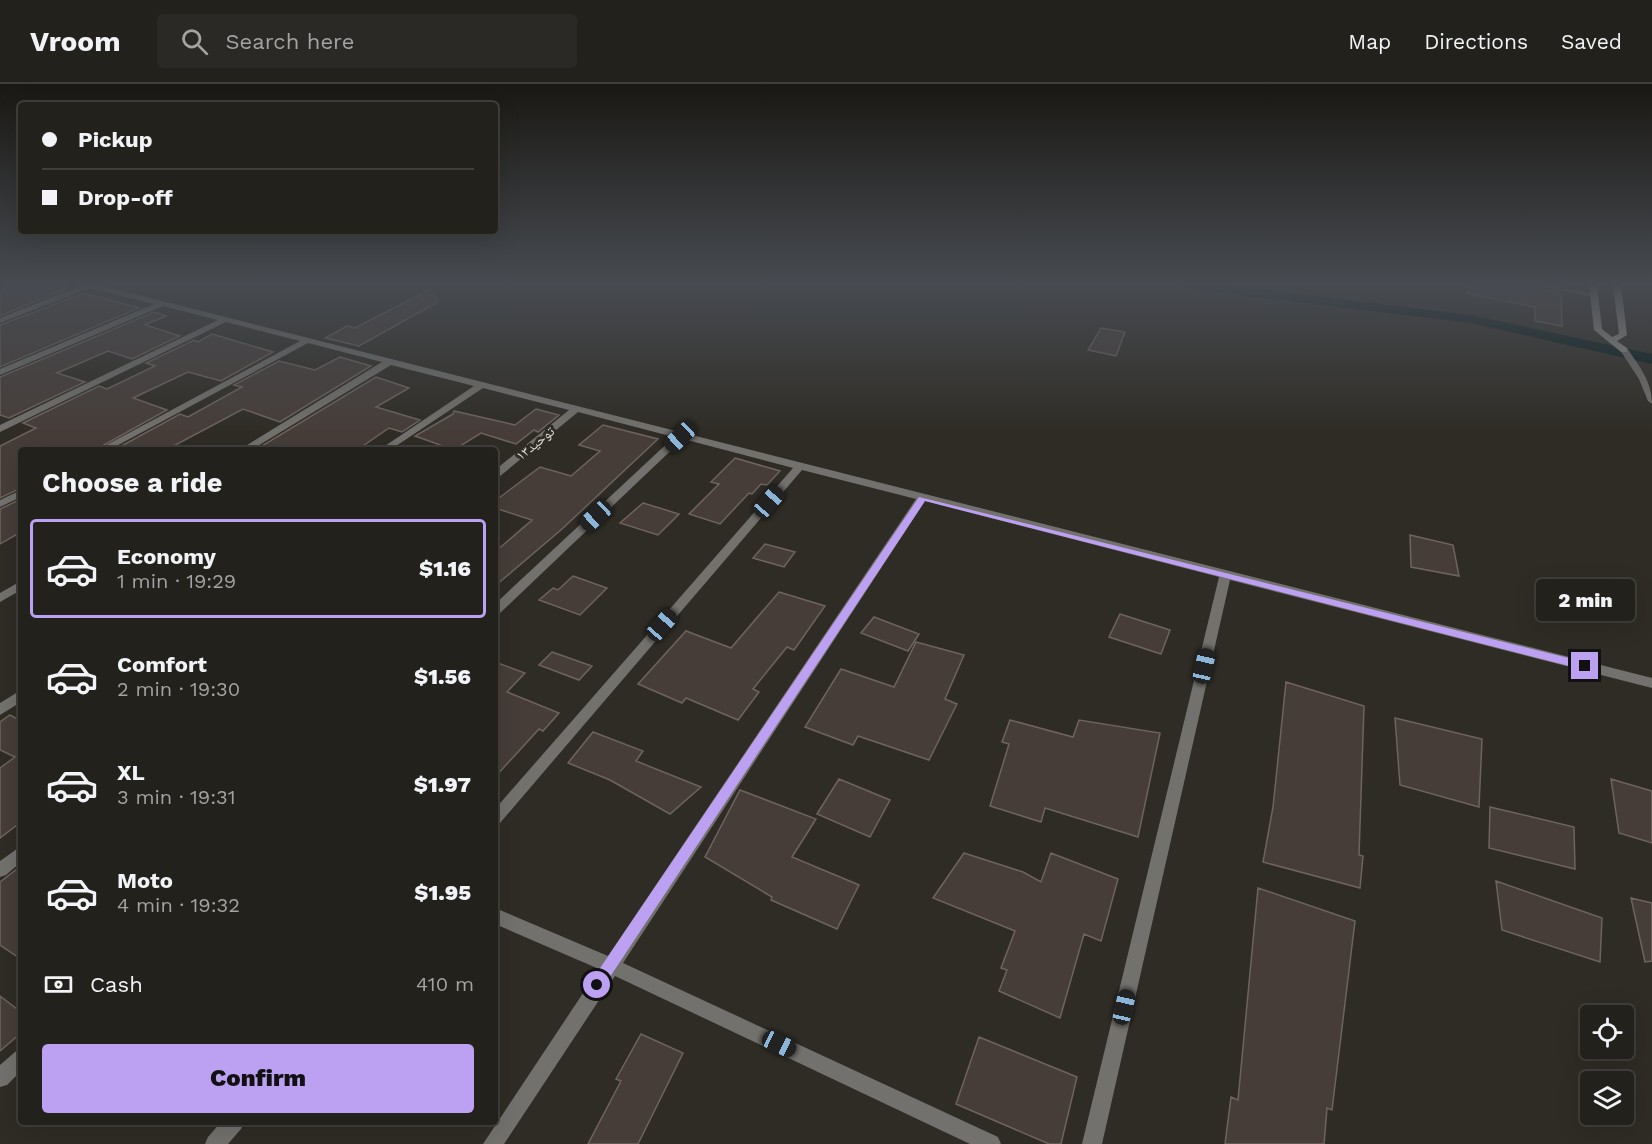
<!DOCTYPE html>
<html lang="en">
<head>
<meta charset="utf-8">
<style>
	:root { --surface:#23211c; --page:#2b2925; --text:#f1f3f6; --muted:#a3a3a3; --line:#403e3b; --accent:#bca0f2 }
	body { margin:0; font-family:"Work Sans","Noto Naskh Arabic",sans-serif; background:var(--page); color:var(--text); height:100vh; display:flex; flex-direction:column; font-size:22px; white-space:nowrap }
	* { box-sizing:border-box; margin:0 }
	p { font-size:20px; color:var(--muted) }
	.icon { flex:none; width:33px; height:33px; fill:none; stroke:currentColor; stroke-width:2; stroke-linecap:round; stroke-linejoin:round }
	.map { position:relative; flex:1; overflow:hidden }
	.panel { position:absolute; left:18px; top:363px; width:480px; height:678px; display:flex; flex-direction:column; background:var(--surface); border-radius:6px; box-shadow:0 6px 24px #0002,0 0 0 2px var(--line) }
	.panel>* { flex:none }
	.top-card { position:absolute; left:18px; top:18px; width:480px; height:132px; border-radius:6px; box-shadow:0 6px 24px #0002,0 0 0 2px var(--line); display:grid; align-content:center; height:132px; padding:0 24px; background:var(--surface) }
	.fabs { position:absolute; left:1580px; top:921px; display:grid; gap:12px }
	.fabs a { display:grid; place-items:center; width:54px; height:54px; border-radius:6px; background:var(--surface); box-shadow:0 6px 24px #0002,0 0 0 2px var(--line); font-size:30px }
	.end { position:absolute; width:27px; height:27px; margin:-14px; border:8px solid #bca0f2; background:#111; box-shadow:0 0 0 3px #111 }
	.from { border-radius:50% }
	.bubble { position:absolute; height:42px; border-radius:6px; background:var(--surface); box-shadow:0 6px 24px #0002,0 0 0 2px var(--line); font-size:20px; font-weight:800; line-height:42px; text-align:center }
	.car { position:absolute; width:18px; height:36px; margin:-18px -9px; border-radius:8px; box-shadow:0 0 4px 2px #0007; background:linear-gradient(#222 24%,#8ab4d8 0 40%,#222 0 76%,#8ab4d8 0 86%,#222 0) }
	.top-card b { display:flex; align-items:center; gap:21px; height:57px; font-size:22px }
	.top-card b+b { border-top:2px solid var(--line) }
	.top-card i { width:15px; height:15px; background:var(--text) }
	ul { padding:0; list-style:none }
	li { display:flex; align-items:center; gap:18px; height:99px; margin:0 12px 9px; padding:0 12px; border:3px solid transparent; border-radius:6px }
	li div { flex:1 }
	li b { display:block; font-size:22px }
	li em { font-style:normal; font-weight:800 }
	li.current { border-color:var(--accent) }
	li>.icon { width:54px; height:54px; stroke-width:1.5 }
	h2 { padding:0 24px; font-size:27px; line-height:72px }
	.pay { display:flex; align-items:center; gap:15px; height:66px; padding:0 24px; font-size:22px }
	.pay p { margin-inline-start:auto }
	.cta { display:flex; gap:12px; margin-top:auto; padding:12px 24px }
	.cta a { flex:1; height:69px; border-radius:6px; background:var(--accent); color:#111; font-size:24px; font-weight:800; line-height:69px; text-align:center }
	header { display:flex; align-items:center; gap:36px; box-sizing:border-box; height:84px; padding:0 30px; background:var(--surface); border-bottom:2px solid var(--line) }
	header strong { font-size:28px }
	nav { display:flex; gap:33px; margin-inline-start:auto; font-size:21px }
	.search { width:420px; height:54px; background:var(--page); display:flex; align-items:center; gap:15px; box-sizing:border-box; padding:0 21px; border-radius:6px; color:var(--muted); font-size:22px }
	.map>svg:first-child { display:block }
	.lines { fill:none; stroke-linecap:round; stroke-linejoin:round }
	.canal { fill:#03191b; fill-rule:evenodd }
	.building { fill:#463d39; stroke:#6d635f; stroke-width:1.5 }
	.street { fill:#73716d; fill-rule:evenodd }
	.secondary { fill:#9b9892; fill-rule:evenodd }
	.route { fill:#bca0f2 }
	.labels { text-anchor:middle; stroke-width:6; stroke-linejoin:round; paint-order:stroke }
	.far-street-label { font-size:14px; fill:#e2dfdb; stroke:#2f2c25 }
</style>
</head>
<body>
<header>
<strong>Vroom</strong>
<div class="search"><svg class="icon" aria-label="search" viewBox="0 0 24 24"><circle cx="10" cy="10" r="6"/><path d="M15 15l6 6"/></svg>Search here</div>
<nav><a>Map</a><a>Directions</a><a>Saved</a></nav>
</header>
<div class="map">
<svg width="1652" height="1060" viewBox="0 0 1652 1060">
	<rect width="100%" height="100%" fill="#2f2c25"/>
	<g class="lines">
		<path class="canal" d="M1182,201H1227L1471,231L1652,270V280L1471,239L1189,205Z"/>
	</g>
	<path class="building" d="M13,201H60L68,204L0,232V206Z
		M1468,201H1520L1561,209L1562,242L1535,237V223L1468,210Z
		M431,205L438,218L359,262L325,254L347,242L355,244Z
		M84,209L139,224L0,283V241Z
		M154,228L166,232L145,241L180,252L132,275L108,267L57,289L85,298L9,334L0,331V293Z
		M1101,244L1125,248L1116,272L1088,266Z
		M212,250L273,268L221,297L188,288L133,314L167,326L95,366H21V404L0,414V362L36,344L23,339L99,302L107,305L155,282L146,279L194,256L198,258Z
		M340,273L371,282L280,338L243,325L166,366H114L180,330L188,333L242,303L234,301L279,277L315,286Z
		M376,293L409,304L376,323L420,336L402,348L389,344L357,366H255Z
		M536,325L559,331L538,348L534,346L516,360L481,349L454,366L415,352L453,330L454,327L515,341Z
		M603,341L658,355L562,445L495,502V468L532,436L495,424V417L540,383L571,392L600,367L579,361Z
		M735,374L780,387L767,401L761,400L752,410L749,409L720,440L689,430L719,400L711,398Z
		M21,415V448L0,460V425Z
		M643,419L679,430L658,451L620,439Z
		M1410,451L1453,461L1459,492L1411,483Z
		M765,460L795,468L784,483L753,474Z
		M573,492L607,504L580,531L539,516L553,504L558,506Z
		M779,508L825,522L794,566L787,563L753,605L759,608L738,636L686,614L682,619L638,600L686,547L731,564Z
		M1120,530L1170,546L1161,570L1109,553Z
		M874,533L919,550L908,567L861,549Z
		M916,558L964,571L945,615L957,620L929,676L858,652L853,661L805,643L841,585L894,603Z
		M552,568L592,582L579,596L539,581Z
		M495,578L525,589L507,608L559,629L543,647L539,645L495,693Z
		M1286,598L1364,622L1359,771L1363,772L1360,804L1263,778L1273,723Z
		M10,631L21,637V738L0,754V684L15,673L0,666V638Z
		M1395,634L1482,655L1479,723L1400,701Z
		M1010,636L1073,653L1079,636L1160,649L1138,753L1045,724L1041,738L990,722L1009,660L1002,658Z
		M593,648L643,667L636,677L701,703L670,730L610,696L568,679Z
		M839,695L890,716L870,753L817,730Z
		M1611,695L1652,707V759L1619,749Z
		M740,706L816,735L792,773L859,801L837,845L771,816L772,813L705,773Z
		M1490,723L1574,743L1575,785L1489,764Z
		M964,769L1023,788L1041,798L1051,769L1118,795L1101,857L1084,850L1060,934L999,907L1007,886L1001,884L1015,847L933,814Z
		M21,782V875L0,861V798Z
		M1496,797L1602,834L1600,878L1502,846Z
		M1258,804L1355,837L1332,1026L1327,1024L1324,1060H1225L1231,1013L1238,1016Z
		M1631,814L1652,819V877L1645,878Z
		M0,912L21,928V949L0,967Z
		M641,950L683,969L638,1060H588L621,997L616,995Z
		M979,953L1077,993L1061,1060H1049L956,1020Z"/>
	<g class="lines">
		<path class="street" d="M82,201H99L1652,594V604L1230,496L1102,1060H1082L1219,493L925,417L623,879L998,1053L1001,1060H970L615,892L504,1060H483L599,885L495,840V824L608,872L916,415L802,386L500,739L495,741V725L793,384L683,355L499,530L495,531V520L674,353L578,328L499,393L495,394V386L569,326L483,304L390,366H379L474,302L391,281L251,366H239L382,278L308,259L109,366H97L300,257L226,238L0,348V341L218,236L163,222L0,291V285L154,220L90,204L0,239V234Z
			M1534,201H1552L1598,211L1594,213Z
			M1621,264H1627C1639,282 1652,297 1652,320L1648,317L1639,295L1620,266Z
			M21,406V413L0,423V416Z
			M21,497V506L0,518V509Z
			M21,606V618L0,631V619Z
			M21,762V778L6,791L0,793V777Z
			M21,965V987L7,1001L0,1003V981L15,968Z
			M221,1038H244L241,1045L228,1060H205L208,1053Z"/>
		<path class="secondary" d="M1589,201H1597L1602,245L1612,253L1619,250L1613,201H1621L1627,251L1617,257L1627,264V268H1621L1594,246Z"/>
	</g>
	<linearGradient id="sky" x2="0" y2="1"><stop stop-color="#1a1814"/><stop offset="0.57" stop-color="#474b51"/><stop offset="1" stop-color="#474b51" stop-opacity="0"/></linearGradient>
	<rect width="1652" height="350" fill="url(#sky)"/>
	<path class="route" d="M919,413L1585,578L1590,582L1585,586L925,417L602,905H592V896Z"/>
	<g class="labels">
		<g class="far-street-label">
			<text transform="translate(535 359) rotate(-39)" y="5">توحید۱۳</text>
		</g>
	</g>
</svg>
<div class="fabs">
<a><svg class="icon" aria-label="locate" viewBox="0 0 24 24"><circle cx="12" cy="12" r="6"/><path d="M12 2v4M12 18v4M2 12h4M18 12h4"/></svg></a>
<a><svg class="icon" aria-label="layers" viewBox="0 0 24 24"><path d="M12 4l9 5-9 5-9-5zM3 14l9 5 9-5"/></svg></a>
</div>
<i class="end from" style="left:597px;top:901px"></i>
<i class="end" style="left:1585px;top:582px"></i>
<div class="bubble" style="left:1536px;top:495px;width:99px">2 min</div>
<i class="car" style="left:680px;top:353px;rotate:227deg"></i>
<i class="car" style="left:769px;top:418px;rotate:41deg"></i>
<i class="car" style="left:596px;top:432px;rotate:227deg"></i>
<i class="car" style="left:662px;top:541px;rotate:41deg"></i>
<i class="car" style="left:1204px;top:582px;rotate:13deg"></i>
<i class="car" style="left:1124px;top:923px;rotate:13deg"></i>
<i class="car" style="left:779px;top:960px;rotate:115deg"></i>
<div class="top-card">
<b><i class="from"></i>Pickup</b>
<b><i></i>Drop-off</b>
</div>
<section class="panel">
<h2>Choose a ride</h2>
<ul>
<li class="current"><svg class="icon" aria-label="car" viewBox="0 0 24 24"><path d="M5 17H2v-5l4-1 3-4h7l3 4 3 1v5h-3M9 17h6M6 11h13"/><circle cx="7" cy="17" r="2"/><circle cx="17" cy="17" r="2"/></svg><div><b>Economy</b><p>1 min · 19:29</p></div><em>$1.16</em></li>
<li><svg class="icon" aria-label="car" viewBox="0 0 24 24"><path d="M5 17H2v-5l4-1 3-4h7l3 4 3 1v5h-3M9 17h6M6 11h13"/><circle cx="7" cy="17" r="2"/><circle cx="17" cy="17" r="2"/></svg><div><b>Comfort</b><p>2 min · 19:30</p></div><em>$1.56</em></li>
<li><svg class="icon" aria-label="car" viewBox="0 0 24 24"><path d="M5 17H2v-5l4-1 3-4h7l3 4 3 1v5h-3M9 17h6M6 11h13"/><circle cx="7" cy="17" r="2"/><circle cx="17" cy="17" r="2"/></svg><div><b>XL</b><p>3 min · 19:31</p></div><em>$1.97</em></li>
<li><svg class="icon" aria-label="car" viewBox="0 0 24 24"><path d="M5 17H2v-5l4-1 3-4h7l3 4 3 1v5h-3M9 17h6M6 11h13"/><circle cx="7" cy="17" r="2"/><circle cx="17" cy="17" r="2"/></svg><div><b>Moto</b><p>4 min · 19:32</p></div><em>$1.95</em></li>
</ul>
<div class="pay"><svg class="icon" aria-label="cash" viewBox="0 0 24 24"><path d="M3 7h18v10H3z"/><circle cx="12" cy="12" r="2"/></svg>Cash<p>410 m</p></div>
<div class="cta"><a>Confirm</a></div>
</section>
</div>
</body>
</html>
